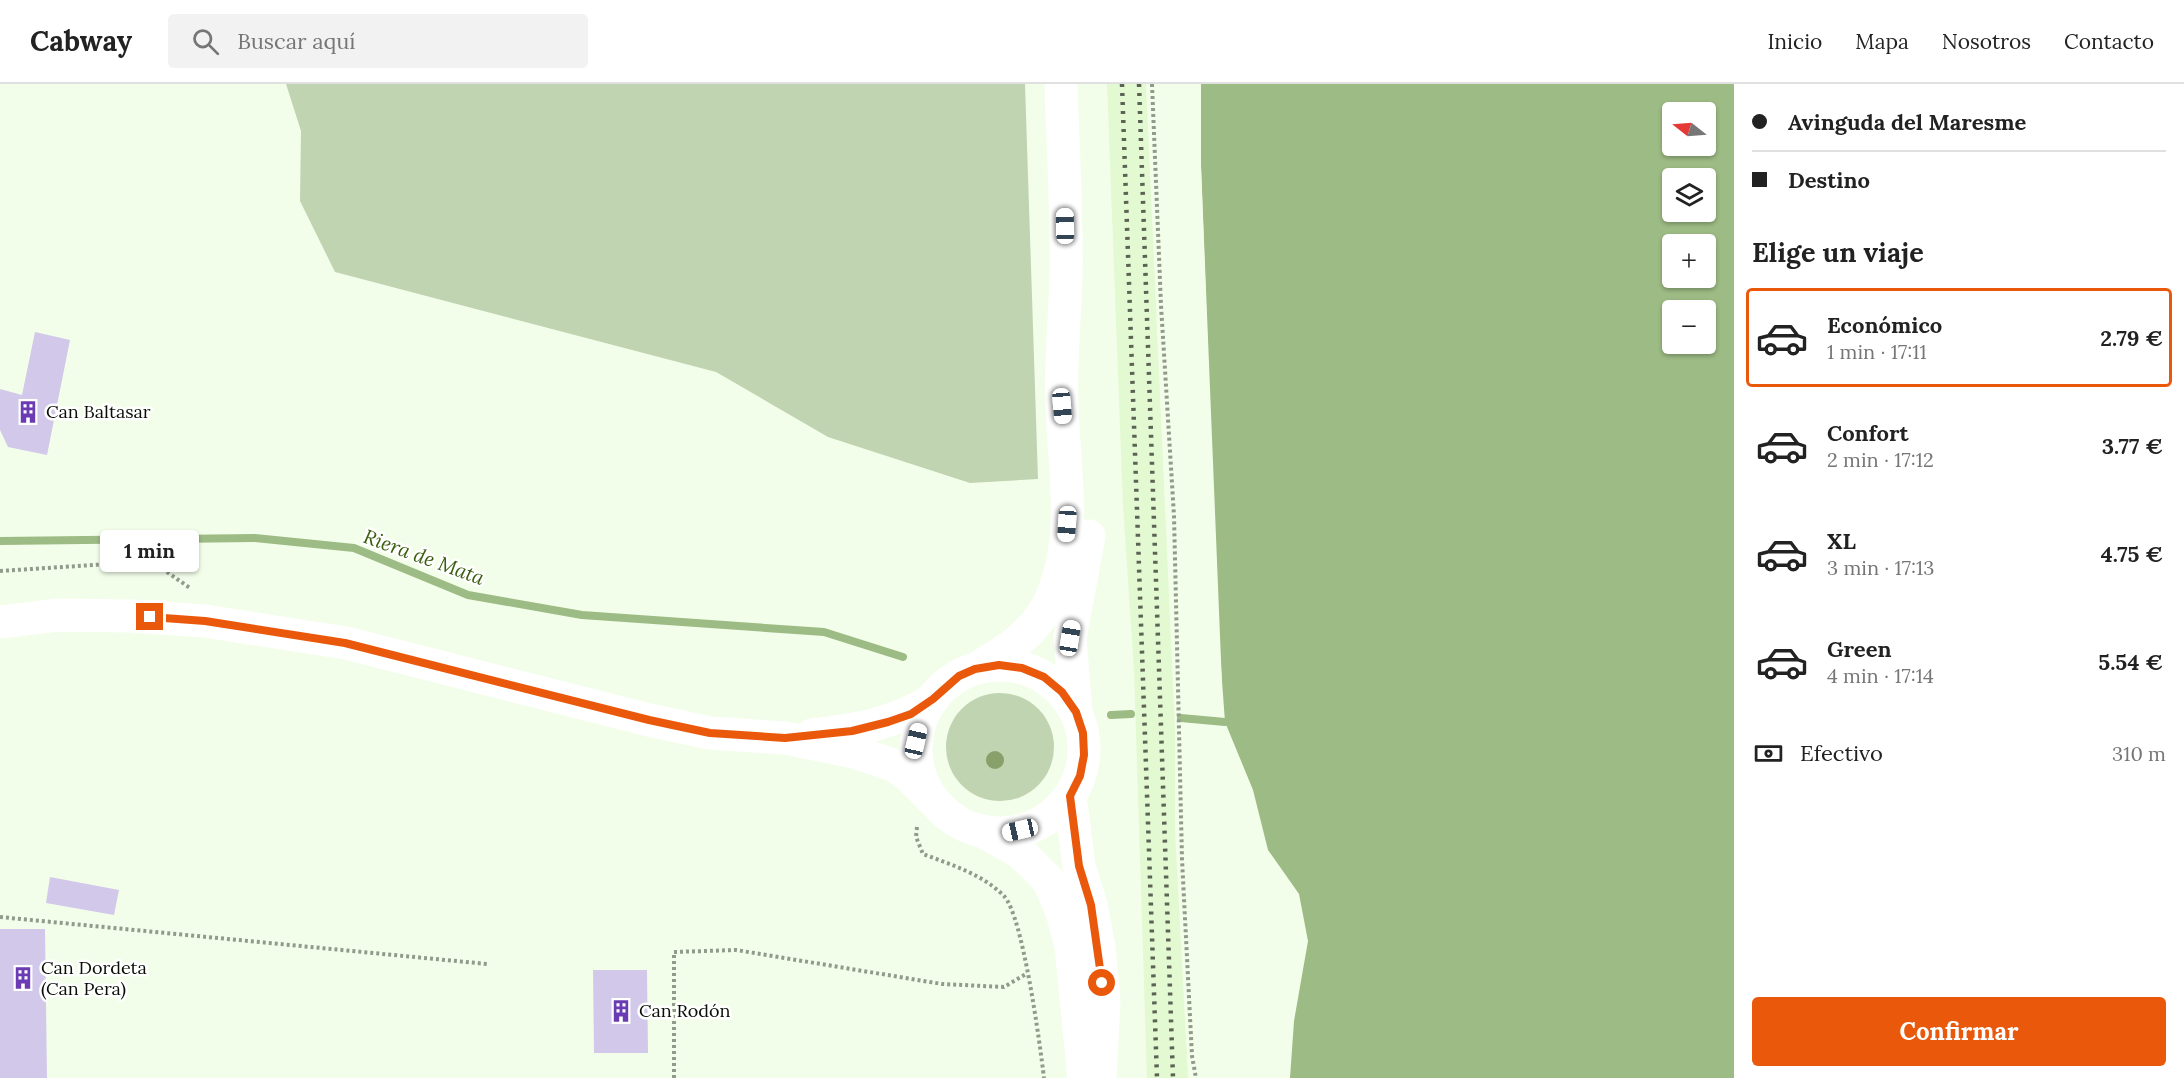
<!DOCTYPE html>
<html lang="es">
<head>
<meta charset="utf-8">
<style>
	:root { --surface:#fff; --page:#f2f2f2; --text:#222; --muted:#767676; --line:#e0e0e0; --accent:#ea580c }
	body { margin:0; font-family:Lora,serif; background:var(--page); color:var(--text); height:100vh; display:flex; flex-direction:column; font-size:22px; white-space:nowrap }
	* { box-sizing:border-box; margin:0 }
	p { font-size:20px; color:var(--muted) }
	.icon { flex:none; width:33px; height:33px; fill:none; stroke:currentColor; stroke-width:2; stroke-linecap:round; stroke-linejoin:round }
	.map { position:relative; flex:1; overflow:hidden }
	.drawer { display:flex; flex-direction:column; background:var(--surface); width:450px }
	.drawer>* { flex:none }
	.top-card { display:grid; align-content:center; height:132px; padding:0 18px; background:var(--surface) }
	.needle { width:39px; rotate:287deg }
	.buttons { position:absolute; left:1662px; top:18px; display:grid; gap:12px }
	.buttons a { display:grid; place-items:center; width:54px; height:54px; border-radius:6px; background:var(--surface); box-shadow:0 2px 4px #0004; font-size:30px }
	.end { position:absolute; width:27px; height:27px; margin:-14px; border:8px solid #ea580c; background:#fff; box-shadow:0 0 0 3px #fff }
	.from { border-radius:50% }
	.bubble { position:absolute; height:42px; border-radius:6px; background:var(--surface); box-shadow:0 2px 4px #0004; font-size:20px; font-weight:800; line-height:42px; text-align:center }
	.car { position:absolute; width:18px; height:36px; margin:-18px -9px; border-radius:8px; box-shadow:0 0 4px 2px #0007; background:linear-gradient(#fff 24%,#345 0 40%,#fff 0 76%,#345 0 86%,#fff 0) }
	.top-card b { display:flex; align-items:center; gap:21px; height:57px; font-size:22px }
	.top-card b+b { border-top:2px solid var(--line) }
	.top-card i { width:15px; height:15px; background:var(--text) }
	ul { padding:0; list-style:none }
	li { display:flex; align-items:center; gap:18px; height:99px; margin:0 12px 9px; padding:0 6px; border:3px solid transparent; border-radius:6px }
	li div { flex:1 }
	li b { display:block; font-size:22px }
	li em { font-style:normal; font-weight:800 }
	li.selected { border-color:var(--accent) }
	li>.icon { width:54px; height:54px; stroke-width:1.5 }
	h2 { padding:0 18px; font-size:27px; line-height:72px }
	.pay { display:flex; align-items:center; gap:15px; height:66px; padding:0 18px; font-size:22px }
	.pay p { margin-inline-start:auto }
	.action { display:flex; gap:12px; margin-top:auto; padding:12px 18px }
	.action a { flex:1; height:69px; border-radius:6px; background:var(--accent); color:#fff; font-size:24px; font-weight:800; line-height:69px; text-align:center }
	header { display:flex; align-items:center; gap:36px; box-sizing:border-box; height:84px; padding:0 30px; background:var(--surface); border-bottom:2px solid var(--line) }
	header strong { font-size:28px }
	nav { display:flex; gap:33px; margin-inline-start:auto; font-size:21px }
	.search { width:420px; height:54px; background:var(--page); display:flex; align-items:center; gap:15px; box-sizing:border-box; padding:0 21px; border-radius:6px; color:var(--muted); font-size:22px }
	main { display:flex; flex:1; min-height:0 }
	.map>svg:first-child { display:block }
	.built { fill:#e3f9d1 }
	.green { fill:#c0d4b1 }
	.water { fill:#9dbb84; fill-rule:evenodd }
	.pier { fill:#f3feea }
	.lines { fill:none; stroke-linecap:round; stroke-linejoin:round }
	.stream { stroke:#9dbb84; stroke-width:8 }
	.building { fill:#d1c8ea }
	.path { stroke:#929b8b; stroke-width:4; stroke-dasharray:3 3; stroke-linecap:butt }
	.primary { stroke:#fff; stroke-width:33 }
	.rail { stroke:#5b6355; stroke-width:4.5; stroke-dasharray:3 6; stroke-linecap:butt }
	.tree { fill:#88a069 }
	.route { stroke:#ea580c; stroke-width:8 }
	.labels { text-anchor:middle; stroke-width:5; stroke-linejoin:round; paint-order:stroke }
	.poi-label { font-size:18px; fill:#090f05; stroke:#fff; text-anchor:start }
	.water-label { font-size:20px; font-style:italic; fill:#3a5e0e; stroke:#fff }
</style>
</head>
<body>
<header>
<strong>Cabway</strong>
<div class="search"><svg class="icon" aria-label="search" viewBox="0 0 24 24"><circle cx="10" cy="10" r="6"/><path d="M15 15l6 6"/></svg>Buscar aquí</div>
<nav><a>Inicio</a><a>Mapa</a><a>Nosotros</a><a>Contacto</a></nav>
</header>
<main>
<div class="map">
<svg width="1734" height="994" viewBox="0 0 1734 994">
	<rect width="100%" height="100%" fill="#f3feea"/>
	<path class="built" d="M1107,0H1146L1175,646V746L1188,994H1147L1134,587L1123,422Z"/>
	<path class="green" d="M286,0H1025L1038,395L970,399L828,353L716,288L335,188L300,117L301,47Z
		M946 663a54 54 0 1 1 108 0a54 54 0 1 1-108 0Z"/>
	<path class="water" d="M1201,0H1734V994H1290L1294,937L1308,857L1299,810L1268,766L1253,706L1225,638L1218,542L1201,82ZM1672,28H1706V62H1672ZM1672,94H1706V128H1672ZM1672,160H1706V194H1672ZM1672,226H1706V260H1672Z"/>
	<path class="pier" d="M1198,0H1201V82L1222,601L1219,603L1198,82Z"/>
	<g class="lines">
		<path class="stream" d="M0,457L255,454L354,464L468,511L582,531L824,548L903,573
			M1111,631L1131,630
			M1181,634L1225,638"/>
	</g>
	<path class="building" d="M35,248L70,256L47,371L8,363L0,346V305L22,311Z
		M50,793L119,806L114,831L46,819Z
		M0,845H45L47,994H0Z
		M593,886H647L648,969H594Z"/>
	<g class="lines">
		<path class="path" d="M1152,0L1161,221L1174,432L1182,775L1192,972L1196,994
			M0,487L109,480L164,486L190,504
			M917,743L916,753L923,770C952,781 982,790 1004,812C1023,832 1040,961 1044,994
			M0,833L487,880
			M674,994V868L736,866L942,900L1004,903L1026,890"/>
		<path class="primary" d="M0,538L58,531L132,532L205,537L346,559L649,636L710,649L785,654L854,668L893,681L909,692L936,719
			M916 665a84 84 0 1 1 168 0a84 84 0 1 1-168 0Z
			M975,585C1010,565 1039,547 1054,508C1077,448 1064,385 1062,323C1060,279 1065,235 1066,191C1067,128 1063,64 1061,0
			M1076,628L1070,554L1089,452
			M812,651C856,646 895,640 933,615
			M1070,712L1079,782L1091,821L1099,863L1104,917L1100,994
			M982,747L1021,769L1049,797L1062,828L1071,862L1084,994"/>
		<path class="rail" d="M1122,0L1157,994
			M1139,0L1173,994"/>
	</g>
	<circle class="tree" cx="995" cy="676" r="9"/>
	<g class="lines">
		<path class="route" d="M150,533L205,537L345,559L649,636L710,649L785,654L852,647L888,638L911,630L933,615L959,592L975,585L999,581L1022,584L1044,593L1062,608L1076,628L1083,649L1084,671L1080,692L1070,712L1079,782L1091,821L1102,899"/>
	</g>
	<defs>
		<g id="building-bare" transform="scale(1.8)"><path d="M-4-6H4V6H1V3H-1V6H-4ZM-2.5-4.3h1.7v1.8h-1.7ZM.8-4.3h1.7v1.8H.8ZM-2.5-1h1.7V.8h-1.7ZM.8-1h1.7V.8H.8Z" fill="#6a3bb2" stroke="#fff" stroke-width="2.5" paint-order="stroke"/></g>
	</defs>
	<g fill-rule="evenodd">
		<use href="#building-bare" x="28" y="328"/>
		<use href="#building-bare" x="23" y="894"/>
		<use href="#building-bare" x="621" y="927"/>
	</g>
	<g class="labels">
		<g class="poi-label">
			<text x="46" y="334">Can Baltasar</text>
			<text x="41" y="890">Can Dordeta<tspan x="41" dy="21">(Can Pera)</tspan></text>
			<text x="639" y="933">Can Rodón</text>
		</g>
		<g class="water-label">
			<text transform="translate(424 473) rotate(20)" y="7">Riera de Mata</text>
		</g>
	</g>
</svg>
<div class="buttons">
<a><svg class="needle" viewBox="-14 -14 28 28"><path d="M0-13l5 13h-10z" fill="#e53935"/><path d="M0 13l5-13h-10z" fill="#767676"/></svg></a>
<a><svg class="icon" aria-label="layers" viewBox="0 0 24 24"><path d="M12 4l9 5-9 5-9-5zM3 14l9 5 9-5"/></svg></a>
<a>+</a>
<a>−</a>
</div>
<i class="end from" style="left:1102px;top:899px"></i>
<i class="end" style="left:150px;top:533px"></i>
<div class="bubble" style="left:100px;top:446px;width:99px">1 min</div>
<i class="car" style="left:1065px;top:142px;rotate:359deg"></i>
<i class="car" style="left:1062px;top:322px;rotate:175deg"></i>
<i class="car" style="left:1067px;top:440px;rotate:184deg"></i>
<i class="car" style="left:1070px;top:554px;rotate:9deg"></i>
<i class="car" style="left:916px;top:657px;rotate:13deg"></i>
<i class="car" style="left:1020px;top:746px;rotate:257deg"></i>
</div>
<section class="drawer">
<div class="top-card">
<b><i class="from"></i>Avinguda del Maresme</b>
<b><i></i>Destino</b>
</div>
<h2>Elige un viaje</h2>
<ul>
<li class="selected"><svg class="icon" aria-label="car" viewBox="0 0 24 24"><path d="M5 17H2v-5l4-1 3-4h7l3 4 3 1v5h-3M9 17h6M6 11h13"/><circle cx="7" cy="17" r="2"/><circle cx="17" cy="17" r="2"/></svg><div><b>Económico</b><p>1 min · 17:11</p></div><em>2.79 €</em></li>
<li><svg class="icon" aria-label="car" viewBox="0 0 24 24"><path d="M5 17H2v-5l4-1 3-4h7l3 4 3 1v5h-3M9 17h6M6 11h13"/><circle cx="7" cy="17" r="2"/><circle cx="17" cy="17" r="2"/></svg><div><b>Confort</b><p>2 min · 17:12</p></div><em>3.77 €</em></li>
<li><svg class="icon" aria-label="car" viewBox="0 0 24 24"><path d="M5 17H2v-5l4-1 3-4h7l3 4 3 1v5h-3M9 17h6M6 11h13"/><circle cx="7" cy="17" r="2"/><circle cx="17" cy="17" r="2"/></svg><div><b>XL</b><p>3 min · 17:13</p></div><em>4.75 €</em></li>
<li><svg class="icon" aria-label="car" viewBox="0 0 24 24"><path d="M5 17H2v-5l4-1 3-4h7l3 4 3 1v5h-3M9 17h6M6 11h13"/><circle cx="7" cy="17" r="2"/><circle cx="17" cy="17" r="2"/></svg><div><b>Green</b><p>4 min · 17:14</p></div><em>5.54 €</em></li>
</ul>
<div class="pay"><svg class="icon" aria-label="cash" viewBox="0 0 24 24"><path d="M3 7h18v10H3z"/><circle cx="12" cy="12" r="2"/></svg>Efectivo<p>310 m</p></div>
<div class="action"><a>Confirmar</a></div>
</section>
</main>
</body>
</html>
